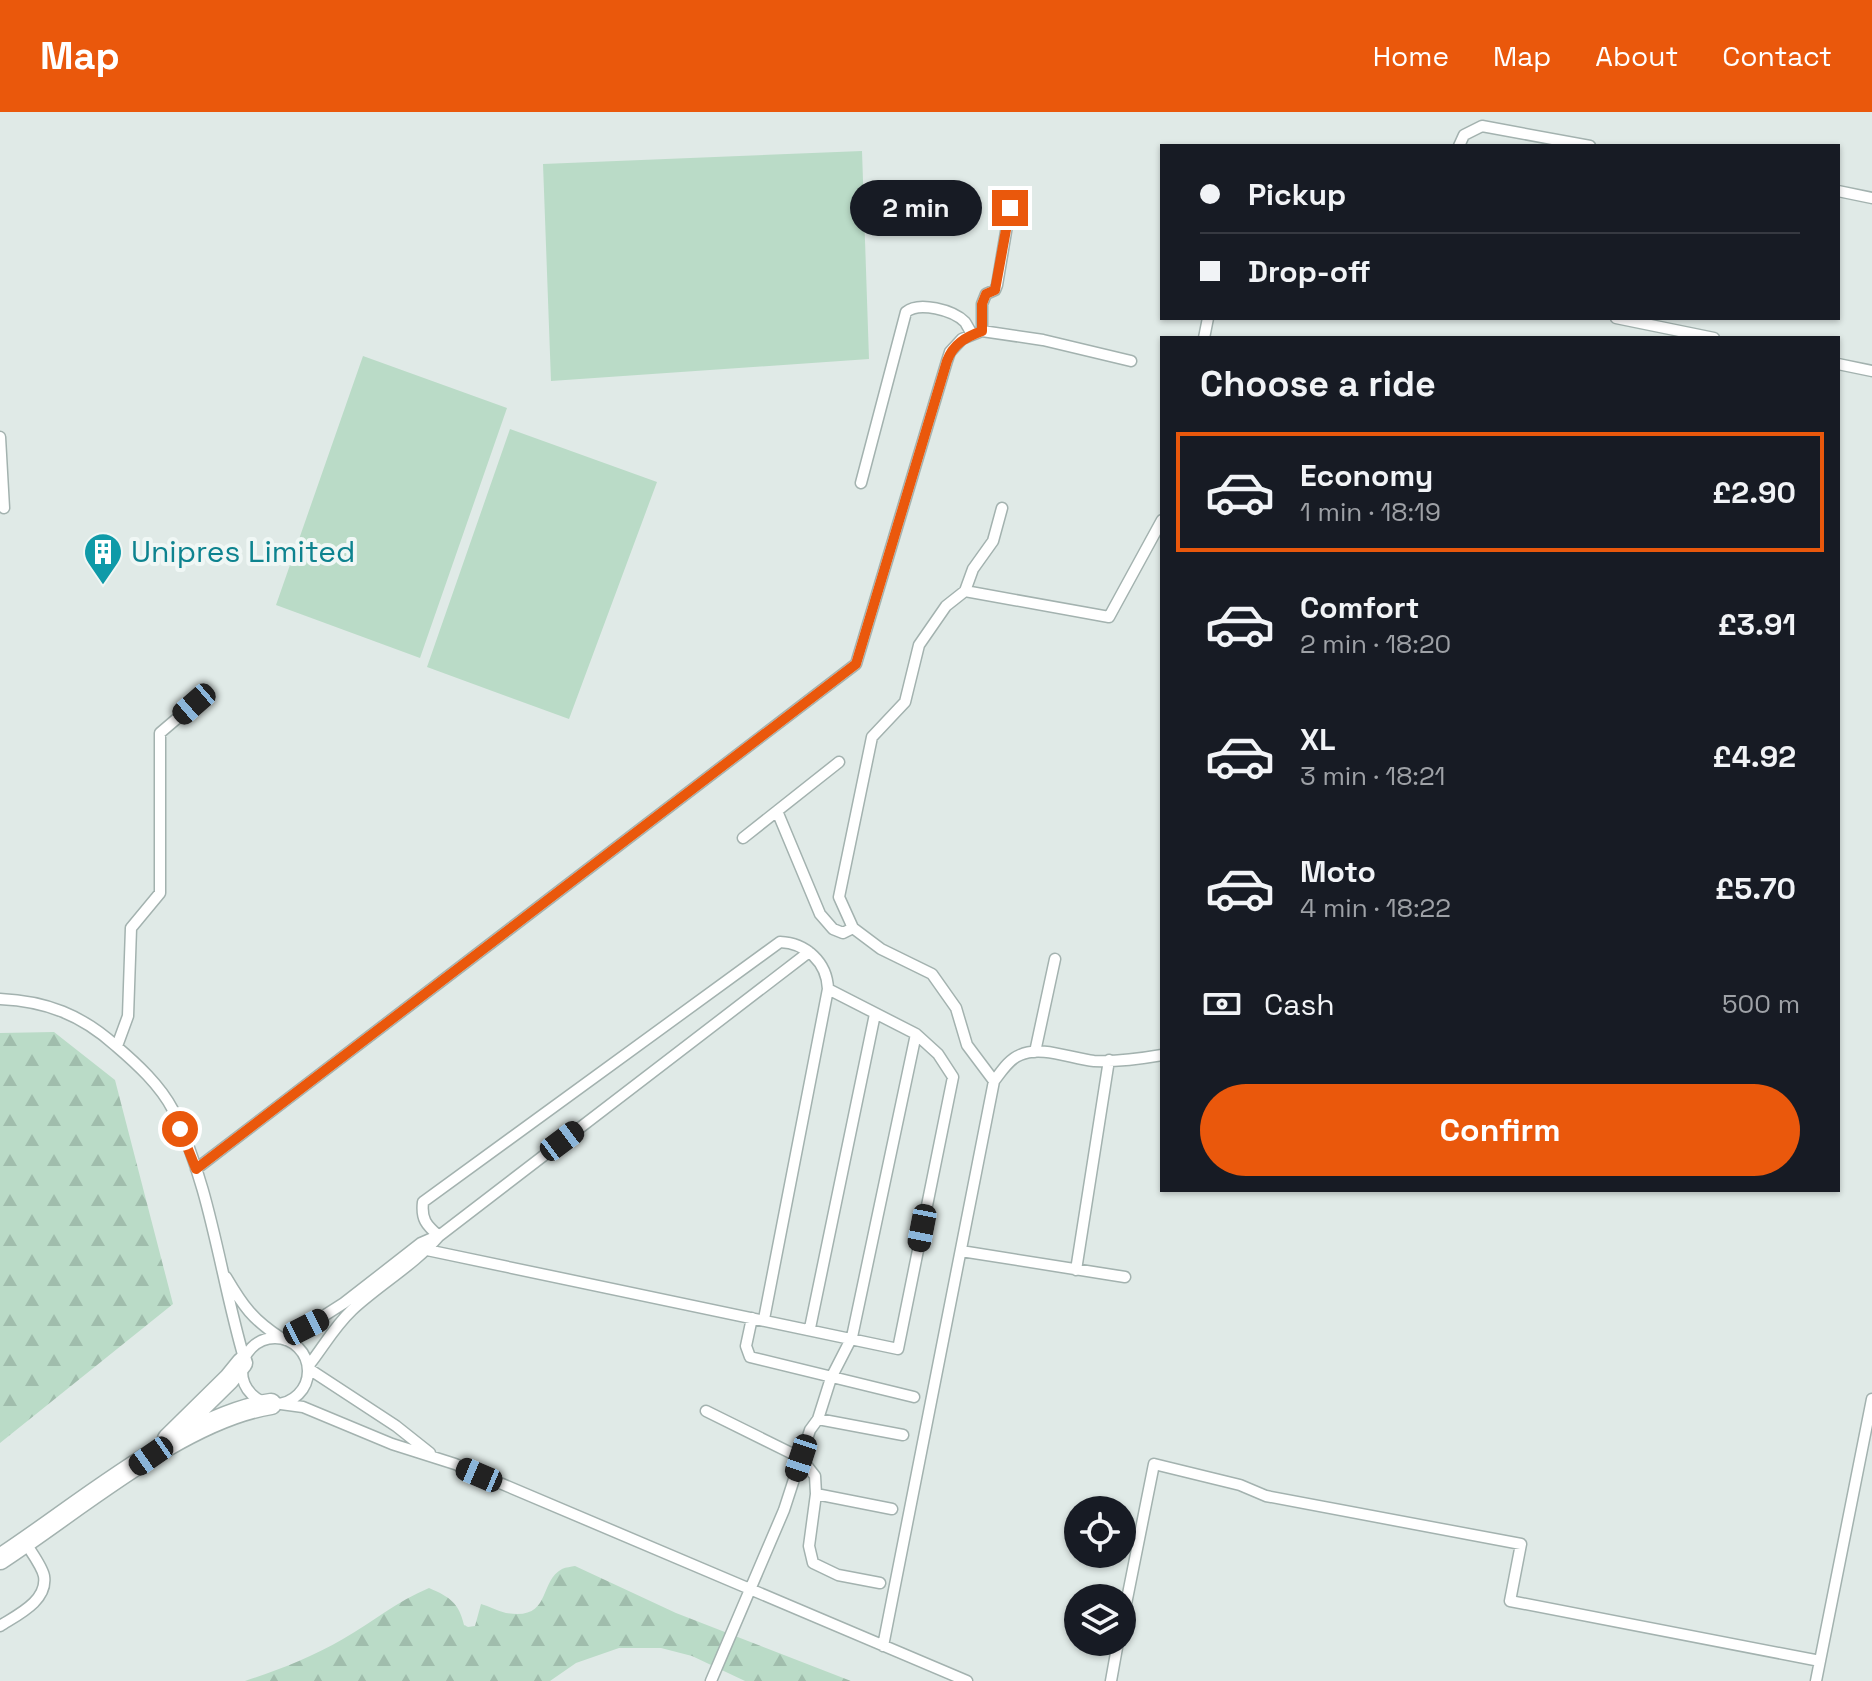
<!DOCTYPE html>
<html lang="en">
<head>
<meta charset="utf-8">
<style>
	:root { --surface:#171b24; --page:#242831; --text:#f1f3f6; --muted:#9ea1a6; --line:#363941; --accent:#ea580c }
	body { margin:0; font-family:"Space Grotesk",sans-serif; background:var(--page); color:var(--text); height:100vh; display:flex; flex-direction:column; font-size:30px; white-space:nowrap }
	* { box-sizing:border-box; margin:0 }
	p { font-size:26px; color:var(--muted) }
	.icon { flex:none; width:44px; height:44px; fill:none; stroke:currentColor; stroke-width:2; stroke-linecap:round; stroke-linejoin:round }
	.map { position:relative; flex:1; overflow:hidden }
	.panel { position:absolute; left:1160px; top:224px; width:680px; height:856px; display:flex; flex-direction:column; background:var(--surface); border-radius:0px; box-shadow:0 2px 6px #0004 }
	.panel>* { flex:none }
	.banner { position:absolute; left:1160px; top:32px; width:680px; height:176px; border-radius:0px; box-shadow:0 2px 6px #0004; display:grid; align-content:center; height:176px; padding:0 40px; background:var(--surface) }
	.fabs { position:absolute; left:1064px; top:1384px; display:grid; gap:16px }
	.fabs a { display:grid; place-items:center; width:72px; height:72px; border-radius:50%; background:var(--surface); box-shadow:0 2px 6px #0004; font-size:40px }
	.end { position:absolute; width:36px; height:36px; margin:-18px; border:10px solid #ea580c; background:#fff; box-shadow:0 0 0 4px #fff }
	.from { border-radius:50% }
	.bubble { position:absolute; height:56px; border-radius:28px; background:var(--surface); box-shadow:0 2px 6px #0004; font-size:26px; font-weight:800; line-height:56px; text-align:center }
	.car { position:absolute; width:24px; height:48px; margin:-24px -12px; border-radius:10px; box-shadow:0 0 6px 2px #0007; background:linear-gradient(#222 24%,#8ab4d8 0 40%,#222 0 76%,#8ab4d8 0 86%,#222 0) }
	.banner b { display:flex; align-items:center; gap:28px; height:76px; font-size:30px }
	.banner b+b { border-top:2px solid var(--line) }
	.banner i { width:20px; height:20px; background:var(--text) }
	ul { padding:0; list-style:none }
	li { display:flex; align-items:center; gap:24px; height:120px; margin:0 16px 12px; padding:0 24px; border:4px solid transparent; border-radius:0px }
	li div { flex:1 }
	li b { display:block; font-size:30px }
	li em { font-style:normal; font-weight:800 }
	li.active { border-color:var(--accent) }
	li>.icon { width:72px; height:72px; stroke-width:1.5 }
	h2 { padding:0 40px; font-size:36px; line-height:96px }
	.pay { display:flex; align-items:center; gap:20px; height:88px; padding:0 40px; font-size:30px }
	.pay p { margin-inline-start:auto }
	.primary-button { display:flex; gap:16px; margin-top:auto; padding:16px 40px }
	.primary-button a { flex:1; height:92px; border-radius:48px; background:var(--accent); color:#fff; font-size:32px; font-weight:800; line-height:92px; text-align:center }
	header { display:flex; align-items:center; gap:48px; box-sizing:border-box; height:112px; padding:0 40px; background:var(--accent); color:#fff }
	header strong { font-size:38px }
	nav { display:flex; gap:44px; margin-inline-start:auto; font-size:28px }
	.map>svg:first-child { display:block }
	.forest { fill:url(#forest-firs) }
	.pitch { fill:#badbc7 }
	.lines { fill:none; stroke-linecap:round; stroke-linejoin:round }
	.service-casing { stroke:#a3b2af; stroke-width:13 }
	.minor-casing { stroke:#a3b2af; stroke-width:23 }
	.service { stroke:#fff; stroke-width:10 }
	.minor { stroke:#fff; stroke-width:20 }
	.route { stroke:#ea580c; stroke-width:10 }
	.labels { text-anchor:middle; stroke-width:8; stroke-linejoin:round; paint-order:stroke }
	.culture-label { font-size:30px; fill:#0d838f; stroke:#f0f7f5; text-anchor:start }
</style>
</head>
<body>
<header>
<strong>Map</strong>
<nav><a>Home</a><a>Map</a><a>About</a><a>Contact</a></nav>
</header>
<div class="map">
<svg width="1872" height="1569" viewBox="0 0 1872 1569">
	<defs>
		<pattern id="forest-firs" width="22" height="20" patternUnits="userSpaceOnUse" patternTransform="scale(2)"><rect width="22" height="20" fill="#badbc7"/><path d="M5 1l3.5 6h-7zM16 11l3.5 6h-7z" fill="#a0bdac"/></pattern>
	</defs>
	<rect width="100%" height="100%" fill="#e0eae7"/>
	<path class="forest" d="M54,920L115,968L173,1192L0,1331V921Z
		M575,1454L676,1501L851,1569H745L692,1544L661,1536H619L576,1551L550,1569H245C279,1558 312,1545 343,1527C374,1509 396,1490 429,1476C450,1485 459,1491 464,1513L468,1515L475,1514L481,1492C489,1494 497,1499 506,1501C552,1509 538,1470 562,1457C566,1455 571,1455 575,1454Z"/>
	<path class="pitch" d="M862,39L869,247L551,269L543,52Z
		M363,244L507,296L420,546L276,493Z
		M510,317L657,370L569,607L427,555Z"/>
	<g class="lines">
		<g class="service-casing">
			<path id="service" d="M1459,34L1464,23L1482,14L1590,34
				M1838,79L1872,86
				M1616,206L1714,226
				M982,219V192L986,182L995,178L997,173L1010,96
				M1204,226L1208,206
				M1838,252L1872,259
				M0,325L4,396
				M861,371L906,200C919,189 953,198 965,210C966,211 971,221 972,222
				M965,479L973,457L993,429L1002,396
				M777,699L820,802L833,817L843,821L853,816
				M743,726L839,650
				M0,887C46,889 82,903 116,934C137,952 160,973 173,998C211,1076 220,1164 244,1246
				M117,934L128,904L131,816L160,781V621L194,592
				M1035,940L1055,847
				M994,969C1001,960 1009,947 1020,943C1041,933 1072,947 1094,949C1118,950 1139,947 1162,943
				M196,1057L856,552L947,249L950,240L962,227L982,219L1043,228L1131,249
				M439,1124C426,1113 421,1107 423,1090L780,830C806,831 827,850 828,877L764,1207
				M427,1138L898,1237L953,965L938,942L916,922L828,877
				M961,1139L1125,1165
				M1076,1158L1109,948
				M226,1165C243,1194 253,1208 281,1226
				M752,1206L746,1234L750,1245L914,1285
				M810,1216L875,902
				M242 1259a33 33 0 1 1 66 0a33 33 0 1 1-66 0Z
				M286,1228L344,1191L421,1131L437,1124
				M309,1253C324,1234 334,1215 352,1198C380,1172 414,1153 439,1124L809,840
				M309,1257L396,1314L430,1341
				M281,1292L303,1295L392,1332L455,1352L967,1569
				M706,1299L801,1346L815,1364L816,1382L809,1434L813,1451L838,1463L880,1471
				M818,1307L903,1323
				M816,1382L892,1397
				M1122,1512L1154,1352L1240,1373L1266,1384L1521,1432L1510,1489L1820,1549
				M0,1514C17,1503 48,1489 44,1464C42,1454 31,1440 25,1430
				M883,1534L994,969L967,933L956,896L932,862L881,837L853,816L839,785L872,625L905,590L919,533L946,494L965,479L1109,505L1162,408
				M711,1569L784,1398L810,1318L818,1307L831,1266L852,1225L916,922
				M1111,1569L1118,1530
				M1816,1569L1872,1287"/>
		</g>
		<g class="minor-casing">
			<path id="minor" d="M168,1327L229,1267L242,1251
				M0,1447C77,1397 182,1306 271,1292"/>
		</g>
		<use href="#service" class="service"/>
		<use href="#minor" class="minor"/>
	</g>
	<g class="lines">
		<path class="route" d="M180,1017L196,1057L856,552L947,249C953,232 966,225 982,219V192L986,182L995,178L1010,96"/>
	</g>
	<defs>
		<g id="building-pin" transform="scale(2)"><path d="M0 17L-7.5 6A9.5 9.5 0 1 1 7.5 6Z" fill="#0f9aa8" stroke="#f0f7f5"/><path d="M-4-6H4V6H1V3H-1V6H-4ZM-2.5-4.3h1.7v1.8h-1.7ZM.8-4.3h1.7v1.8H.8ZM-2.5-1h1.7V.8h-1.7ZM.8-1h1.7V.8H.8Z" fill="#fff"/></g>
	</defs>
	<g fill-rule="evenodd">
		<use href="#building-pin" x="103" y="440"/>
	</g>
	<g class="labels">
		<g class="culture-label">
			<text x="131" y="450">Unipres Limited</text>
		</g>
	</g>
</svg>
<div class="fabs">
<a><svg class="icon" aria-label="locate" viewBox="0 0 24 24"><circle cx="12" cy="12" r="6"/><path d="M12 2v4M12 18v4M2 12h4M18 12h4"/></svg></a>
<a><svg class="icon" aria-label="layers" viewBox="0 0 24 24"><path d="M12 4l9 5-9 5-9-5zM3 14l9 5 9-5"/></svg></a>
</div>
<i class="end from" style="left:180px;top:1017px"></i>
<i class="end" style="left:1010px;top:96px"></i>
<div class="bubble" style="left:850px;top:68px;width:132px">2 min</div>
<i class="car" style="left:194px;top:592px;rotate:229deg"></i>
<i class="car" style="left:562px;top:1029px;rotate:53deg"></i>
<i class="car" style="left:922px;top:1116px;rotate:191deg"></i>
<i class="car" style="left:306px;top:1215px;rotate:63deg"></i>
<i class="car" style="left:151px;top:1344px;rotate:235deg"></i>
<i class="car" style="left:801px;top:1346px;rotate:198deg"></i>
<i class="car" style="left:479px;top:1363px;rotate:293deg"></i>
<div class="banner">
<b><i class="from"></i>Pickup</b>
<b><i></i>Drop-off</b>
</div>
<section class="panel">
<h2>Choose a ride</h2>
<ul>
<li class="active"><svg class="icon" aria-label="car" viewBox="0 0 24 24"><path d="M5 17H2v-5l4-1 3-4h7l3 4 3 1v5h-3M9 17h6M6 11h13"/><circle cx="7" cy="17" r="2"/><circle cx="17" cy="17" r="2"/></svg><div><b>Economy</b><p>1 min · 18:19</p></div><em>£2.90</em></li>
<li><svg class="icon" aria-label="car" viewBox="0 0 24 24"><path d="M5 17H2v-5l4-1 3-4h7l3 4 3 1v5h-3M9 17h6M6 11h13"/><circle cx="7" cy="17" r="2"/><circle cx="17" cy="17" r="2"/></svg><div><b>Comfort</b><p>2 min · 18:20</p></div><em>£3.91</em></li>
<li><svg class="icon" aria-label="car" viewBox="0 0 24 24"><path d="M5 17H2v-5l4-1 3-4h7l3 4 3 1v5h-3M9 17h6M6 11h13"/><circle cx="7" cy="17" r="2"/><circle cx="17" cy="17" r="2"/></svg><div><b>XL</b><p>3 min · 18:21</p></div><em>£4.92</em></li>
<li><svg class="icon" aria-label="car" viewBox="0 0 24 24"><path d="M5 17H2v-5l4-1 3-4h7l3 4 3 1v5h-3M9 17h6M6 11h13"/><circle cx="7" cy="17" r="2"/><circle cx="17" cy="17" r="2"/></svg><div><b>Moto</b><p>4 min · 18:22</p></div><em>£5.70</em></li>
</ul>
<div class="pay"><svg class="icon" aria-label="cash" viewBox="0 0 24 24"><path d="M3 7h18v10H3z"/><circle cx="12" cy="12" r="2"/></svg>Cash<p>500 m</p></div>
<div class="primary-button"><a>Confirm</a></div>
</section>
</div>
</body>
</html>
